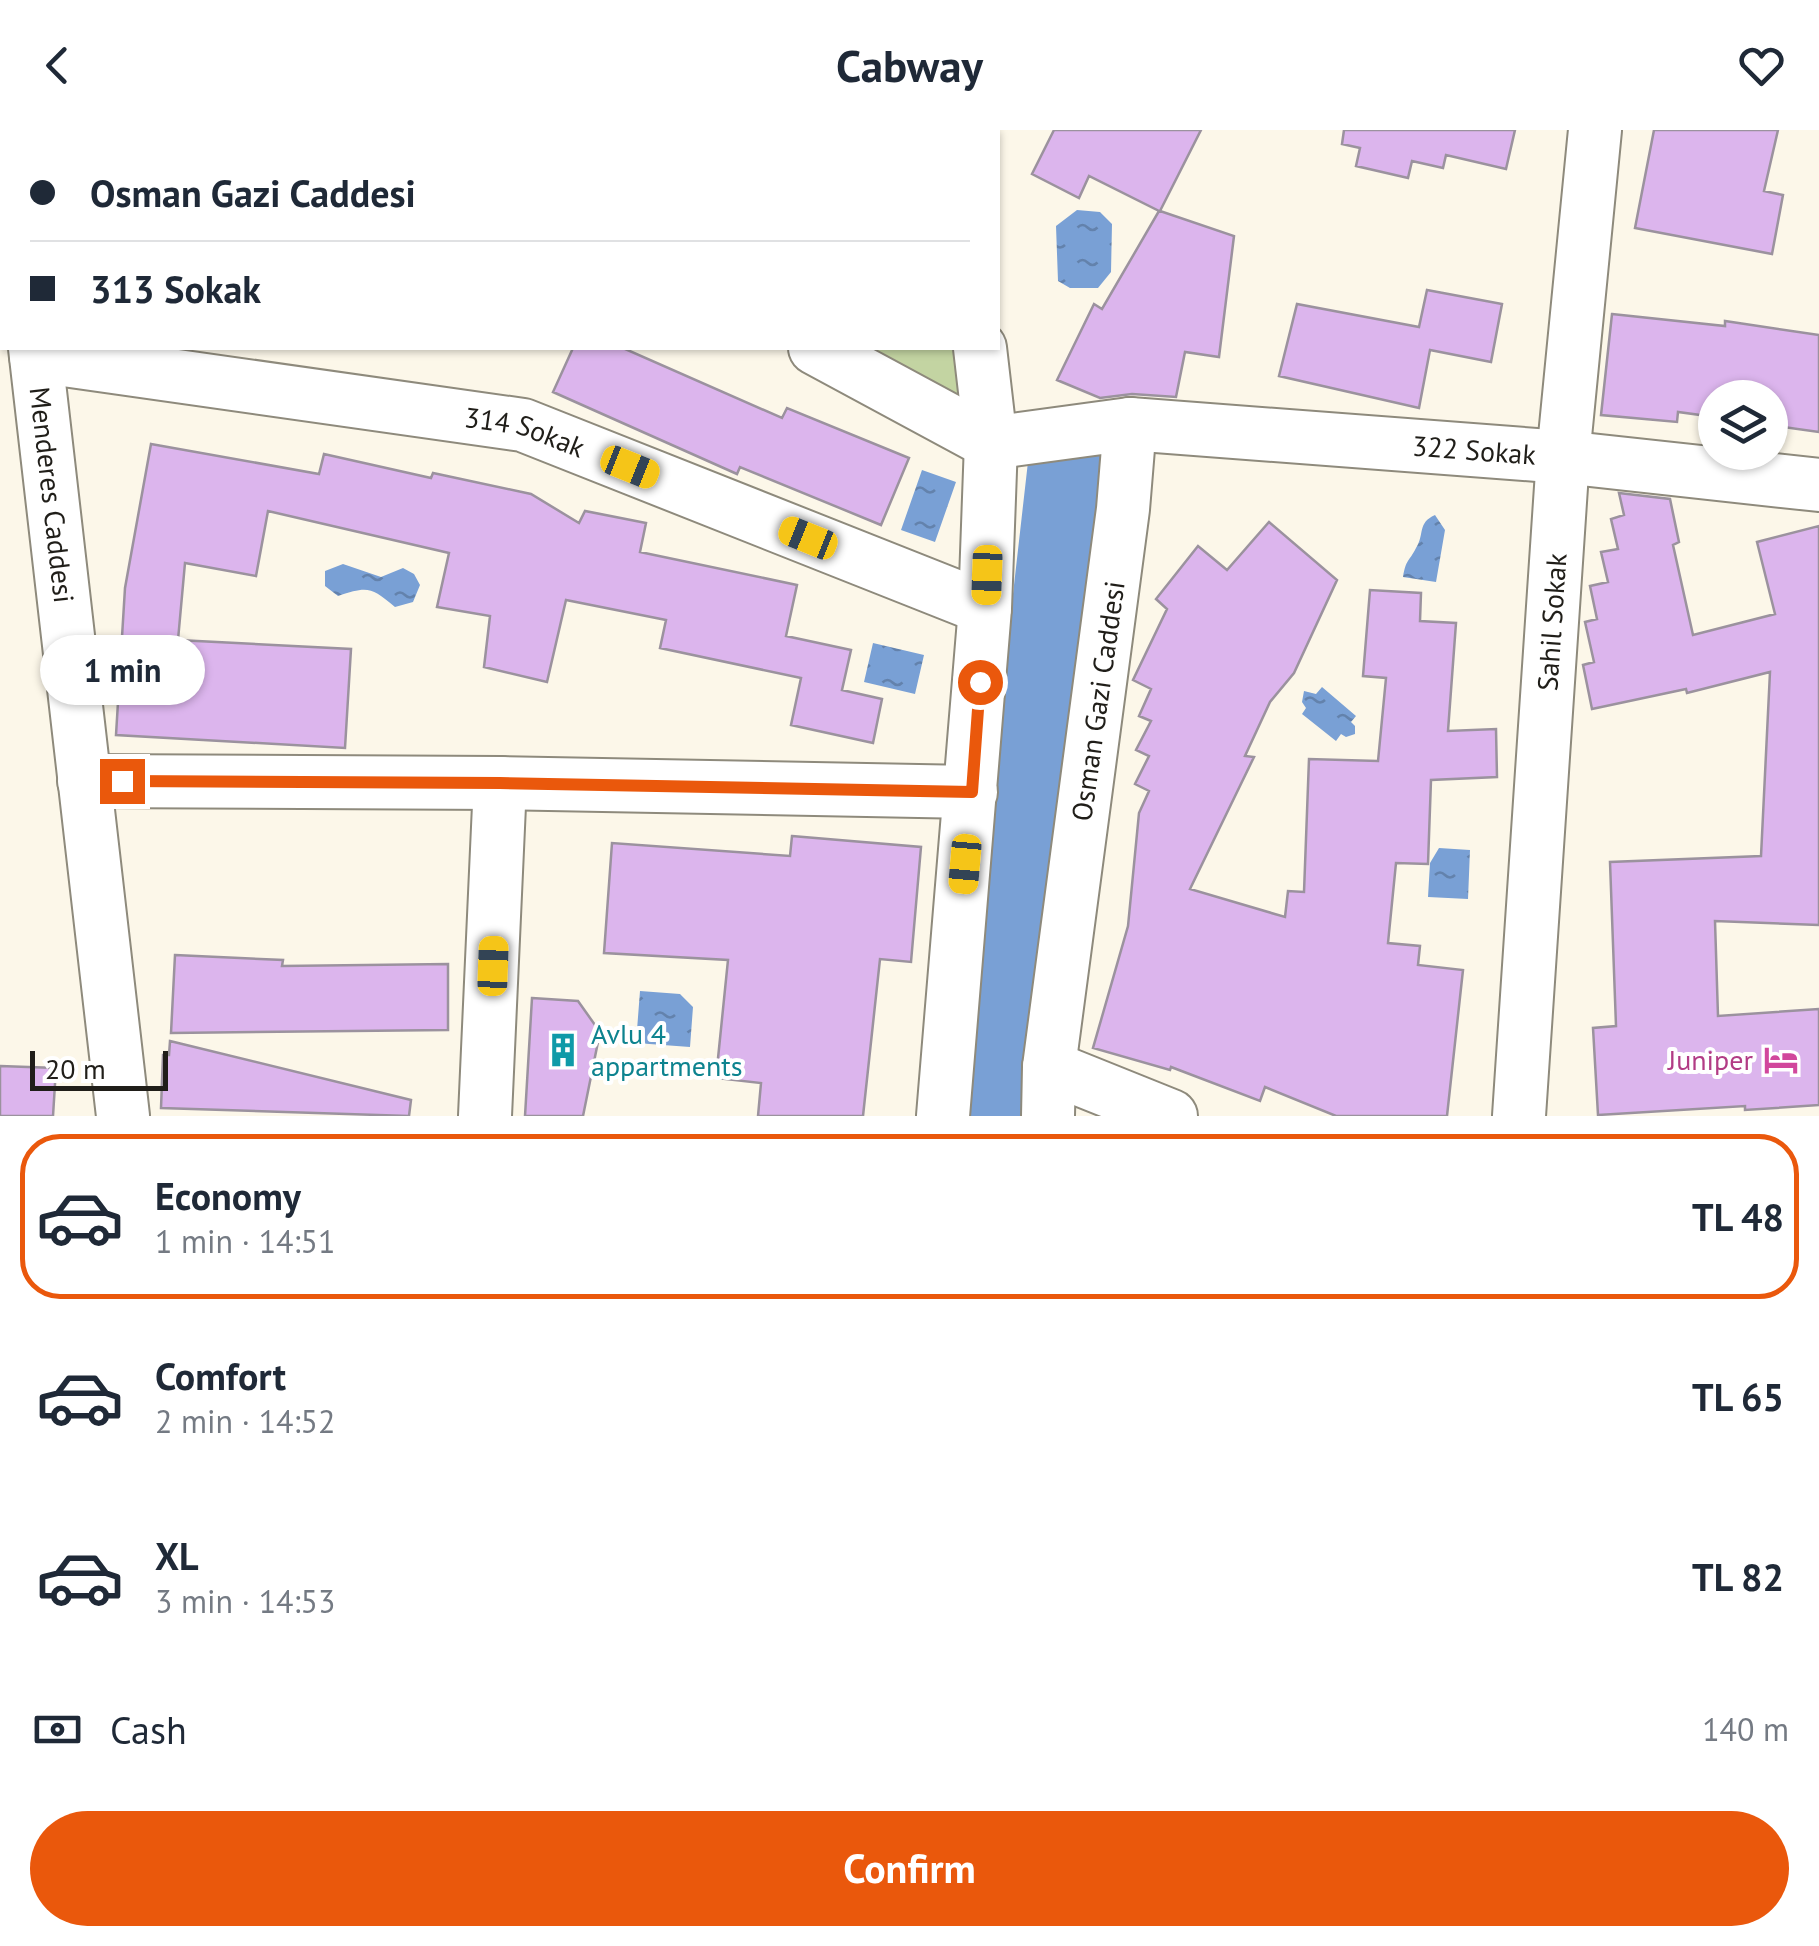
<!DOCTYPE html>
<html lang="en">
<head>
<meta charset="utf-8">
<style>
	:root { --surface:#fff; --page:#f2f2f3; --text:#1f2937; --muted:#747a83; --line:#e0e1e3; --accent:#ea580c }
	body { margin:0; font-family:"PT Sans",sans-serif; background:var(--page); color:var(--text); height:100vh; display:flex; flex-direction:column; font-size:38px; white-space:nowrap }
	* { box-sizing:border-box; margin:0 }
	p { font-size:32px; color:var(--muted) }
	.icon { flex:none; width:55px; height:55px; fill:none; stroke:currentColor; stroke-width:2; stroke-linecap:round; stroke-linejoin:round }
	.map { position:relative; height:986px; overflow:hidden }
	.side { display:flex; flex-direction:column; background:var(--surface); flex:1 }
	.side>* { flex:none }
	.guide { position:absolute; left:0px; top:0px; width:1000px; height:220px; box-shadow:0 2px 8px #0004; display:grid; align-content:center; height:220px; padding:0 30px; background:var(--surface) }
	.fabs { position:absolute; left:1698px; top:250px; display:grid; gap:20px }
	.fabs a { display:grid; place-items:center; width:90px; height:90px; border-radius:50%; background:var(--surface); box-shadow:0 2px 8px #0004; font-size:50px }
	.scale { position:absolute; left:30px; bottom:25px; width:138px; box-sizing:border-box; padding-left:10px; border:5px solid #201e19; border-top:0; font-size:28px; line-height:35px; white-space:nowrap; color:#201e19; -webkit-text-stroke:8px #fff; paint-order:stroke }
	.end { position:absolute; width:45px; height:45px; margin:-22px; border:12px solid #ea580c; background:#fff; box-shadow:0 0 0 5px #fff }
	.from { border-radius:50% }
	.bubble { position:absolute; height:70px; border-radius:35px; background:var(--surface); box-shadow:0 2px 8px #0004; font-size:32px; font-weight:700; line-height:70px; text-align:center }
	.car { position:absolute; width:30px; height:60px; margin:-30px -15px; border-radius:12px; box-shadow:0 0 8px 2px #0007; background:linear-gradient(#f5c518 24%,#345 0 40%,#f5c518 0 76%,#345 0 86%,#f5c518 0) }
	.guide b { display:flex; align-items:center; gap:35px; height:95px; font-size:38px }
	.guide b+b { border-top:2px solid var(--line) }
	.guide i { width:25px; height:25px; background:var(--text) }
	ul { padding:18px 0 0; list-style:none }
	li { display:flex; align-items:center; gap:30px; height:165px; margin:0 20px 15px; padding:0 10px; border:5px solid transparent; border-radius:40px }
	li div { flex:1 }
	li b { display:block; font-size:38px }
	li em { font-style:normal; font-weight:700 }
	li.selected { border-color:var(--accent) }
	li>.icon { width:90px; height:90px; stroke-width:1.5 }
	.pay { display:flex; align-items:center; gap:25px; height:110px; padding:0 30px; font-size:38px }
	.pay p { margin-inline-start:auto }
	.cta { display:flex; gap:20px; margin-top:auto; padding:20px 30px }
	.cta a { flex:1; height:115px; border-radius:60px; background:var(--accent); color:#fff; font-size:40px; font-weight:700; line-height:115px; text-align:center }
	header { display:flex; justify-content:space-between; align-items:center; height:130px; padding:0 30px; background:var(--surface); font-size:45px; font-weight:700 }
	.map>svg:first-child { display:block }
	.green { fill:#c3d4a2 }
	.water { fill:url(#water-ripples) }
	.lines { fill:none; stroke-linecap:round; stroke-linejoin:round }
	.river { stroke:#79a0d5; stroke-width:82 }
	.building { fill:#dcb5ed; stroke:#9b929e; stroke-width:2.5 }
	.minor-casing { stroke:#8e8a7c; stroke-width:56 }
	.minor { stroke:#fff; stroke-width:52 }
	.route { stroke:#ea580c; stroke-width:12 }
	.labels { text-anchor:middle; stroke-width:8; stroke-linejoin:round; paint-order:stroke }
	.street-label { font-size:28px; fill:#201e19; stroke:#fff }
	.culture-label { font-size:28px; fill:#0d838f; stroke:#fff; text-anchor:start }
	.hotel-label { font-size:28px; fill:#b23c85; stroke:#fff; text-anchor:end }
</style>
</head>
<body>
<header><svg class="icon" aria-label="back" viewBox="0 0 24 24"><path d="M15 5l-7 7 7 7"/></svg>Cabway<svg class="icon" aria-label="heart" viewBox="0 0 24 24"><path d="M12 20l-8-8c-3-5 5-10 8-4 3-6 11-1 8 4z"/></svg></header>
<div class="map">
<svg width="1819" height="986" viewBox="0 0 1819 986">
	<defs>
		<pattern id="water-ripples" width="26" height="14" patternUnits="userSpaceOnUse" patternTransform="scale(2.5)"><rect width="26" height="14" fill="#79a0d5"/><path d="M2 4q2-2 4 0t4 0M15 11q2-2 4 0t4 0" fill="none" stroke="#6382ac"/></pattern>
	</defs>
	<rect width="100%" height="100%" fill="#fcf7e9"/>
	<path class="green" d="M847,218H962L969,281Z"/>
	<path class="water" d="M1077,80L1100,82L1112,94L1111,142L1098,158H1070L1058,151L1056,96Z
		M922,340L956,352L935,412L901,400Z
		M1435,385L1445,400L1436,452L1403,447C1406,429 1409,432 1416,418C1425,404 1417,393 1435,385Z
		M343,434L381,447L403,438L414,444L420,455L413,472L395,477C371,457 368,456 338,466L325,456V441Z
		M873,513L924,525L915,564L864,552Z
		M1322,557L1356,586L1351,592L1355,596V604L1346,607L1341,604L1336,611L1302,584L1306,578L1302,572L1304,561L1316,564Z
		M1439,718L1470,720L1468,769L1428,767L1430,733Z
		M640,861L680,864L693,877L690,917L636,913Z"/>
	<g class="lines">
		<path class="river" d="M995,986L1069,334"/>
	</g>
	<path class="building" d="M1054,0H1201L1160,81L1234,106L1219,227L1185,222L1176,267L1132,264L1100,268L1057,250L1094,174L1102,179L1159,81L1089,46L1079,68L1032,44Z
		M1344,0H1515L1506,39L1446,25L1443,38L1412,31L1408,48L1356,36L1360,18L1342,14Z
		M1654,0H1778L1764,61L1783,65L1772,124L1635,98Z
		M1427,160L1502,174L1491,232L1430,220L1419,278L1279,246L1297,174L1419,197Z
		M1612,184L1725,196V191L1819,205V302L1770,295V268H1715V287L1678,282L1677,292L1601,285Z
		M573,218H623L782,288L787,278L909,328L881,395L740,337L737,344L553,262Z
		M151,314L319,344L324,324L431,348L433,343L531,364L579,393L585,381L646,393L640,422L797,455L786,506L851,520L842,560L882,569L873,613L791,595L801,548L660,518L666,490L566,470L547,552L484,537L490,486L437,477L449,423L268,381L256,446L185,433L178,510L351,519L345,618L116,605L125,458Z
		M1619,363L1670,369L1679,412L1673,415L1693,505L1775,484L1757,412L1819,396V795L1715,791L1718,886L1819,879V975L1745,980V976L1598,985L1593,898L1616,896L1610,732L1761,726L1770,542L1687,563L1686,559L1592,579L1583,535L1594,532L1585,492L1597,489L1590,456L1608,452L1601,422L1618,419L1611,389L1624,385Z
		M1269,392L1337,450L1294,543L1270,572L1245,626L1254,627L1190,759L1285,787L1288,761L1304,762L1309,629L1378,631L1386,548L1363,546L1370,460L1421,463L1420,491L1456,493L1448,601L1496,599L1497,647L1431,650L1428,734L1396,733L1388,813L1420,816L1418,835L1463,840L1447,986H1336L1265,957L1260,971L1171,937L1170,940L1093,918L1128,796L1139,683L1149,661L1135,654L1149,626L1136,620L1151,591L1139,586L1151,559L1133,550L1167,479L1156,469L1198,416L1227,440Z
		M792,706L921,717L911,832L880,829L863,986H758L761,953L716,948L728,830L604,823L612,713L790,726Z
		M175,825L283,830L282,836L448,834V900L171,903Z
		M532,868L578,871L600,902L583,986H525Z
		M170,911L411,970L409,986L161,978L163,925H169Z
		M0,936L56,938L53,986H0Z"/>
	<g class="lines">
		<g class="minor-casing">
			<g id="minor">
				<path d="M12,0V2"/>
				<path d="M777,0V2"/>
				<path d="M956,0V2"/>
				<path id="s1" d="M35,218L123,986"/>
				<path d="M815,218L991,313L1130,294L1123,379L1049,937L1048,986"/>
				<path id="s2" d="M36,226L523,295L985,478"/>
				<path id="s3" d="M1130,294L1563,327L1819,355"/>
				<path d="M84,651L500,653L971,662"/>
				<path d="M1049,937L1171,986"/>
				<path d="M485,986L500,653"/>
				<path d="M943,986L985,478L991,313L980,218"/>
				<path id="s4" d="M1519,986L1563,327L1595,0"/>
			</g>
		</g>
		<use href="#minor" class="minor"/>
	</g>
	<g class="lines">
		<path class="route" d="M122,651L500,653L972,662L980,552"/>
	</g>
	<defs>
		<g id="building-bare" transform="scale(2.7)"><path d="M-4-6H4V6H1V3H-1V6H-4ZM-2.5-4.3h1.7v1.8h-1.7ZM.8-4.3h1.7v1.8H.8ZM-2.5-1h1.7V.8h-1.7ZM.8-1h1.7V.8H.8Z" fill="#0f9aa8" stroke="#fff" stroke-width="2.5" paint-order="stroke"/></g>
		<g id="hotel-bare" transform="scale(2.7)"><path d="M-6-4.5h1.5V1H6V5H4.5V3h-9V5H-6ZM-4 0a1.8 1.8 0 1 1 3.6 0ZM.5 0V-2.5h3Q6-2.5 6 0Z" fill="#d1479c" stroke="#fff" stroke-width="2.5" paint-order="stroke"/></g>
	</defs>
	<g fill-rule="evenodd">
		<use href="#building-bare" x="563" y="920"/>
		<use href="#hotel-bare" x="1781" y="930"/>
	</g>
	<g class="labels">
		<g class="street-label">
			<text dy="10" stroke="none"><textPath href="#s2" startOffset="495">314 Sokak</textPath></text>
			<text dy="10" stroke="none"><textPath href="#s3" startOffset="345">322 Sokak</textPath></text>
			<text dy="10" stroke="none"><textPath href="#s1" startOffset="148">Menderes Caddesi</textPath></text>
			<text dy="10" stroke="none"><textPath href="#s4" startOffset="495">Sahil Sokak</textPath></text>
			<text transform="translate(1098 571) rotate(-82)" y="10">Osman Gazi Caddesi</text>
		</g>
		<g class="culture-label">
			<text x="591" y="914">Avlu 4<tspan x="591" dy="32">appartments</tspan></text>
		</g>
		<g class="hotel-label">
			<text x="1753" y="940">Juniper</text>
		</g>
	</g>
</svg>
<div class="fabs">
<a><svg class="icon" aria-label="layers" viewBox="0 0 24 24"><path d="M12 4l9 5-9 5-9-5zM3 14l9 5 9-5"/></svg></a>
</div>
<div class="scale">20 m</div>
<i class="end from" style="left:980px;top:552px"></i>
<i class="end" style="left:122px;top:651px"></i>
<div class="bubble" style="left:40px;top:505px;width:165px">1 min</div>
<i class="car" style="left:630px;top:337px;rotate:112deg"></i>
<i class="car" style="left:808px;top:408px;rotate:292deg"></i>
<i class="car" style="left:987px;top:445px;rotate:182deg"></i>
<i class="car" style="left:965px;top:734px;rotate:185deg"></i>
<i class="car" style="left:493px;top:836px;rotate:2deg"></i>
<div class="guide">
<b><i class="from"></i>Osman Gazi Caddesi</b>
<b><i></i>313 Sokak</b>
</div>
</div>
<section class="side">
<ul>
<li class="selected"><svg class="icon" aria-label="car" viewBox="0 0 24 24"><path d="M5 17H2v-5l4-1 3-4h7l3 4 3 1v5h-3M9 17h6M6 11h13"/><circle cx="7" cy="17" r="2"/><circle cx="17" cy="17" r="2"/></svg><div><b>Economy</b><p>1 min · 14:51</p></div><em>TL 48</em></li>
<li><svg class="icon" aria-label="car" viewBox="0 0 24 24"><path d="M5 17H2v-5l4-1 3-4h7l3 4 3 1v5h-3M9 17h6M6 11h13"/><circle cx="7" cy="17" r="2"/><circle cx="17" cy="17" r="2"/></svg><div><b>Comfort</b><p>2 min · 14:52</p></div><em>TL 65</em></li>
<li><svg class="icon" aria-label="car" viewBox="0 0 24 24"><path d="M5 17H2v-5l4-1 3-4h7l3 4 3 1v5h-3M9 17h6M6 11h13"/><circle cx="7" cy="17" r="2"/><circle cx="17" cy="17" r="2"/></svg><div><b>XL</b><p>3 min · 14:53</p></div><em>TL 82</em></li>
</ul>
<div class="pay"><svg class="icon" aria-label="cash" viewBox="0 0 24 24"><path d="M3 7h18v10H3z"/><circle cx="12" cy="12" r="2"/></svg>Cash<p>140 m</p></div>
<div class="cta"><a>Confirm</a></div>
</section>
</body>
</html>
